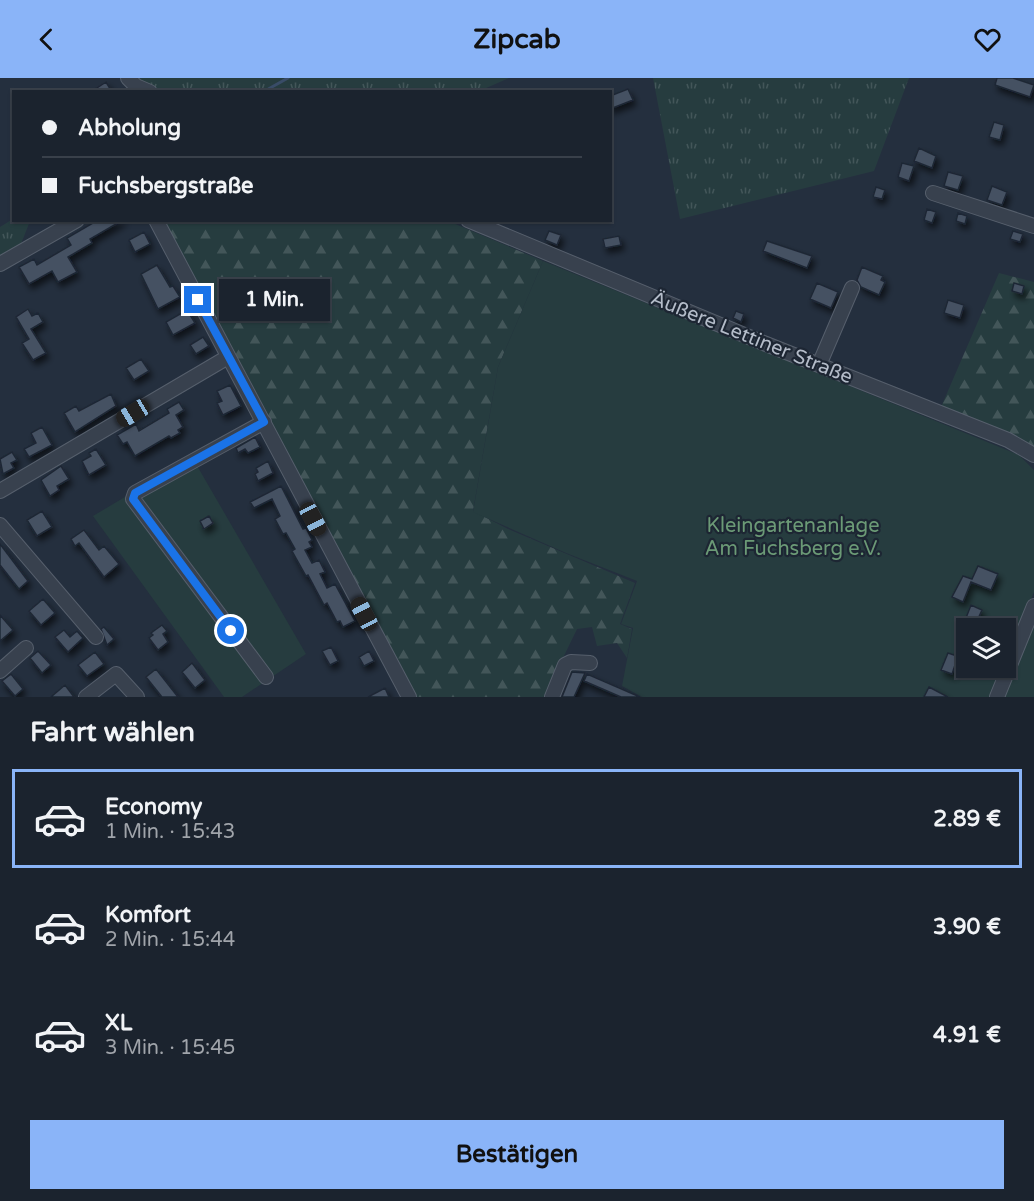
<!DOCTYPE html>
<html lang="de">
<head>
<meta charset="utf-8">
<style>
	:root { --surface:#1b232e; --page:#282f3a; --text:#f1f3f6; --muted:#a0a4aa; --line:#39404a; --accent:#8ab4f8 }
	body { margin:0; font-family:"Varela Round",sans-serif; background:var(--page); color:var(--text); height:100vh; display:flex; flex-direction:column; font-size:22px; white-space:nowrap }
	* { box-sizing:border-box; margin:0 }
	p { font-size:20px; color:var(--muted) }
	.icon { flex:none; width:33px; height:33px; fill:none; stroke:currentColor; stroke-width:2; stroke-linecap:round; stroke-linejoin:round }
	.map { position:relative; height:619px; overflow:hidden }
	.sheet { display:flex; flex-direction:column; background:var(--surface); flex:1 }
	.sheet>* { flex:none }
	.banner { position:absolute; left:12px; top:12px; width:600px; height:132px; border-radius:0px; box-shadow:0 2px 4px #0004,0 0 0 2px var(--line); display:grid; align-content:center; height:132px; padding:0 30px; background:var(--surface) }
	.fabs { position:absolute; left:956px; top:540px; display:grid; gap:12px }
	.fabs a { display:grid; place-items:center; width:60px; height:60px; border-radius:0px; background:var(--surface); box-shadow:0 2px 4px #0004,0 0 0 2px var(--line); font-size:30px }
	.end { position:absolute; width:27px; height:27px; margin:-14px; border:8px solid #1a73e8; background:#fff; box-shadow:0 0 0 3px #fff }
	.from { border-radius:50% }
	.bubble { position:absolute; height:42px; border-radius:0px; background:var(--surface); box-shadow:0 2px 4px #0004,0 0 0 2px var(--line); font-size:20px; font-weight:700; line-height:42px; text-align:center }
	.car { position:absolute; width:18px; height:36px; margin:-18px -9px; border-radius:8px; box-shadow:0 0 4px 2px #0007; background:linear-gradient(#222 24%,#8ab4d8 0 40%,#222 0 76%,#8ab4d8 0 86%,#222 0) }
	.banner b { display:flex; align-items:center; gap:21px; height:57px; font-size:22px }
	.banner b+b { border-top:2px solid var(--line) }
	.banner i { width:15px; height:15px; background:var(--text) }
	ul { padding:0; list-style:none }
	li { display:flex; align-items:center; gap:18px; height:99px; margin:0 12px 9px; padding:0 18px; border:3px solid transparent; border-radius:0px }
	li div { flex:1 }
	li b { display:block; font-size:22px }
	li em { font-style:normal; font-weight:700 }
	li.current { border-color:var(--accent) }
	li>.icon { width:54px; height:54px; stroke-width:1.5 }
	h2 { padding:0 30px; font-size:27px; line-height:72px }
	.button { display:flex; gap:12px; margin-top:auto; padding:12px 30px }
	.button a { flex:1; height:69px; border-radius:0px; background:var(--accent); color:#111; font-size:24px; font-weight:700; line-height:69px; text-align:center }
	header { display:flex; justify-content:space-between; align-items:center; height:78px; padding:0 30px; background:var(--accent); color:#111; font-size:27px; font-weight:700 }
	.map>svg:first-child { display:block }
	.grass { fill:url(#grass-tufts) }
	.forest { fill:url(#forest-firs) }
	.green { fill:#263c3f }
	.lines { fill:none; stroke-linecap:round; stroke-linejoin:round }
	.stream { stroke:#394c67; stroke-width:3 }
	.building { fill:#455162; stroke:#1f2835; stroke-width:1.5; filter:url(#shadow) }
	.minor-casing { stroke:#565f6c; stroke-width:16 }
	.minor { stroke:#38414e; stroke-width:14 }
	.route { stroke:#1a73e8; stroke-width:8 }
	.labels { text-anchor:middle; stroke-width:4.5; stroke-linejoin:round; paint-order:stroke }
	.street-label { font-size:20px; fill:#b4bcc9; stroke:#1d2633 }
	.park-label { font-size:20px; fill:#6b9a76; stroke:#1d2633 }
</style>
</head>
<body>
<header><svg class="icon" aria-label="back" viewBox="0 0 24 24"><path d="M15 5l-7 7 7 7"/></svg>Zipcab<svg class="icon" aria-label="heart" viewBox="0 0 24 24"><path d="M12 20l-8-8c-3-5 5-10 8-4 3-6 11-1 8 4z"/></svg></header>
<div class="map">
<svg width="1034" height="619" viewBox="0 0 1034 619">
	<defs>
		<pattern id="grass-tufts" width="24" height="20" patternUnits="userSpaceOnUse" patternTransform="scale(1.5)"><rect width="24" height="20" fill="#263c3f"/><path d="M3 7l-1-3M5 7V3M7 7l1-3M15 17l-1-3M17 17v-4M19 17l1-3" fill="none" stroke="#435659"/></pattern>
		<pattern id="forest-firs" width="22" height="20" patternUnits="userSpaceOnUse" patternTransform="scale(1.5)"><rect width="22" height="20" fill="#263c3f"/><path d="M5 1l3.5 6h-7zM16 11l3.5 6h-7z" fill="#435659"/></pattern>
		<filter id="shadow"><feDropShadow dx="3" dy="5" stdDeviation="3" flood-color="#0009"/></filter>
	</defs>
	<rect width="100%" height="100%" fill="#242f3e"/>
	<path class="grass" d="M128,0H509L477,14H150Z
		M653,0H909L874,93L680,141Z
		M13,141L30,143L17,176L0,186V149Z"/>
	<path class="forest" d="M156,143H448L543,183L498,289L473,433L508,451L635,505L620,546L632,551L627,580L617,565L597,568L592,549L577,551L544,619H409Z
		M999,195L1034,204V370L1012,357L941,329Z"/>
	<path class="green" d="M543,183L1019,377L1034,392V514L1005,587V550H966V590H1004L992,619H642L622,608L633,550L621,546L637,503L566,475L473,434L498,289Z
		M192,379L306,576L242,619H224L93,438Z
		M1034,545V619H1004Z"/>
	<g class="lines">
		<path class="stream" d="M263,14L288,0"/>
	</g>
	<path class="building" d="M997,0H1013L1034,7L1030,19L995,7Z
		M106,4L112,14H91Z
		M628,11L633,22L610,31V18Z
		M994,44L1004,47L1000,62L989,59Z
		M919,70L936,78L932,90L914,83Z
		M902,85L914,88L909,103L898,99Z
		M948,94L963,98L958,112L944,108Z
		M992,108L1007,114L1002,127L987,122Z
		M876,109L885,112L882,121L873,119Z
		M927,131L936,134L932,145L924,142Z
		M958,135L967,138L965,146L956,143Z
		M98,142H123L90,161L92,165L68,179L77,194L58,204L52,193L29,206L19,189L34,181L37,187L71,167L67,160Z
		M549,153L561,157L557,167L545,162Z
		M1013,153L1023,156L1020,164L1010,161Z
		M144,154L150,166L135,174L129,162Z
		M619,158L621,167L605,170L603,161Z
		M767,163L812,178L807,190L763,173Z
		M157,187L170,209L173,208L180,219L158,231L141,196Z
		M862,189L883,198L881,202L885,204L879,217L861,209L857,202Z
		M817,205L838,214L831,230L810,221Z
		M1014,205L1024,208L1022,216L1012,213Z
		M948,222L964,227L960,240L944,235Z
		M28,231L32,238L38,235L43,244L31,251L46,275L33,282L22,265L29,261L16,239Z
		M187,232L195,245L173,257L166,244Z
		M736,233L744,236L741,244L733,240Z
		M203,259L209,268L196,276L190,267Z
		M141,281L149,293L134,302L126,290Z
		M230,307L241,328L223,337L217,325L222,323L217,313Z
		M111,316L116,328L75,354L64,335L76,328L79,333Z
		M179,324L184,332L176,337L183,349L178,352L180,355L171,360L169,358L135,378L127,364L123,366L117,357L136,346L139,353L169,335L167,331Z
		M42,349L52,367L29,379L24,371L36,365L31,355Z
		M255,359L260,369L248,375L245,371L238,375L236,370Z
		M96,371L106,387L89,397L82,383L91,378L89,375Z
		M12,374L17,382L11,385L14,390L3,396L0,381Z
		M268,383L273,395L258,403L255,396L258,394L256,390Z
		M61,388L69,401L57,408L59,412L50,418L41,402Z
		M281,408L303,451L306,450L312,462L309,464L312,469L305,472L312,485L319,482L325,494L320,496L327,510L335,506L355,543L343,549L340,543L337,544L327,525L324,527L308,497L306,498L292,473L295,471L286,455L283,456L275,441L280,438L272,421L254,430L250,424Z
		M42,433L52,449L37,458L27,442Z
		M209,438L213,445L204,451L200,443Z
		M84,452L99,472L104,468L119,486L104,499L79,465L75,468L71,461Z
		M0,466L28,503L19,511L0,487Z
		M978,488L998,496L991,512L971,504L963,524L952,519L963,498L972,501Z
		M43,521L55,535L41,547L29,533Z
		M971,527L982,532L976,545L966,540Z
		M0,537L13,552L0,563Z
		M162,547L167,553L163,556L168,564L158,572L149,560L153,557L151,555Z
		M104,549L114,561L107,567L101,551Z
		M64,552L70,559L77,553L83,560L68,574L55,559Z
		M965,555L966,592L955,587L952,596L941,592L948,575L957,578Z
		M331,569L338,583L330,587L322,573Z
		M38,573L51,587L42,595L30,580Z
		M369,573L374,583L364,588L359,579Z
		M95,574L104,586L87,598L78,587Z
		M192,585L205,602L195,610L182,594Z
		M156,591L178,619H162L146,599Z
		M572,594L585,595L574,619H562Z
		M11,596L23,611L15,618L2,603Z
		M587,596L640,619H621L584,603Z
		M65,607L74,619H51Z
		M929,609L948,619H924Z
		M385,610L389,619H368Z"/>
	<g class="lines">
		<g class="minor-casing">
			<path id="minor" d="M128,0L136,8L150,14
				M933,115L1034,148
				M156,142L409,619
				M468,142L766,266L1008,362L1034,377
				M0,186L77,142
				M819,287L852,210
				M264,344L135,415L133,421L266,599
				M0,413L228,279
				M0,447L96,559
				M0,593L26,570
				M86,619L116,596L137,619
				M552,619L565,587L571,584L590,585
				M997,619L1034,528"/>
		</g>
		<use href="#minor" class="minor"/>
	</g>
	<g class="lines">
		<path class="route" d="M198,222L264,344L135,415L133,421L231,553"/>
	</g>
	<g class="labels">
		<g class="street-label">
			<text transform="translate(752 259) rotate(22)" y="7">Äußere Lettiner Straße</text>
		</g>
		<g class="park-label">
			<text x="793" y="454">Kleingartenanlage<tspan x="793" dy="23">Am Fuchsberg e.V.</tspan></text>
		</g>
	</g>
</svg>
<div class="fabs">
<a><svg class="icon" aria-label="layers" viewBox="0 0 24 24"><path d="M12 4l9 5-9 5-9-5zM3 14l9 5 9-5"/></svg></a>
</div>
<i class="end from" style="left:231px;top:553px"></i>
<i class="end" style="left:198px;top:222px"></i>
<div class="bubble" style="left:219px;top:201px;width:111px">1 Min.</div>
<i class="car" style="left:133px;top:335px;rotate:239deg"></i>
<i class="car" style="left:313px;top:441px;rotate:152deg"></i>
<i class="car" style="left:364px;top:536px;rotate:332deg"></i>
<div class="banner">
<b><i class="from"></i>Abholung</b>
<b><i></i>Fuchsbergstraße</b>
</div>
</div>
<section class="sheet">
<h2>Fahrt wählen</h2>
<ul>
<li class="current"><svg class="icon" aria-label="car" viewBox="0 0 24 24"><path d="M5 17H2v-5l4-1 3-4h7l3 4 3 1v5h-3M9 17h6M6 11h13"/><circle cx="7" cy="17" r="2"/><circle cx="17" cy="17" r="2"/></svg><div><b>Economy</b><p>1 Min. · 15:43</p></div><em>2.89 €</em></li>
<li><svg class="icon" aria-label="car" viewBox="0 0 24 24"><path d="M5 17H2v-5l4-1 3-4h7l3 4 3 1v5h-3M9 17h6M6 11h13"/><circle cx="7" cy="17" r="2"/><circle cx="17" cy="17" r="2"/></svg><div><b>Komfort</b><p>2 Min. · 15:44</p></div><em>3.90 €</em></li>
<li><svg class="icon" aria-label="car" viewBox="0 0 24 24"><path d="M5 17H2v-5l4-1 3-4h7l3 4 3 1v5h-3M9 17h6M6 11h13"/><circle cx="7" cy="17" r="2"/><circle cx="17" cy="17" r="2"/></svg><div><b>XL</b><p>3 Min. · 15:45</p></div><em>4.91 €</em></li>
</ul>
<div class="button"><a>Bestätigen</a></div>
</section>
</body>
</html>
